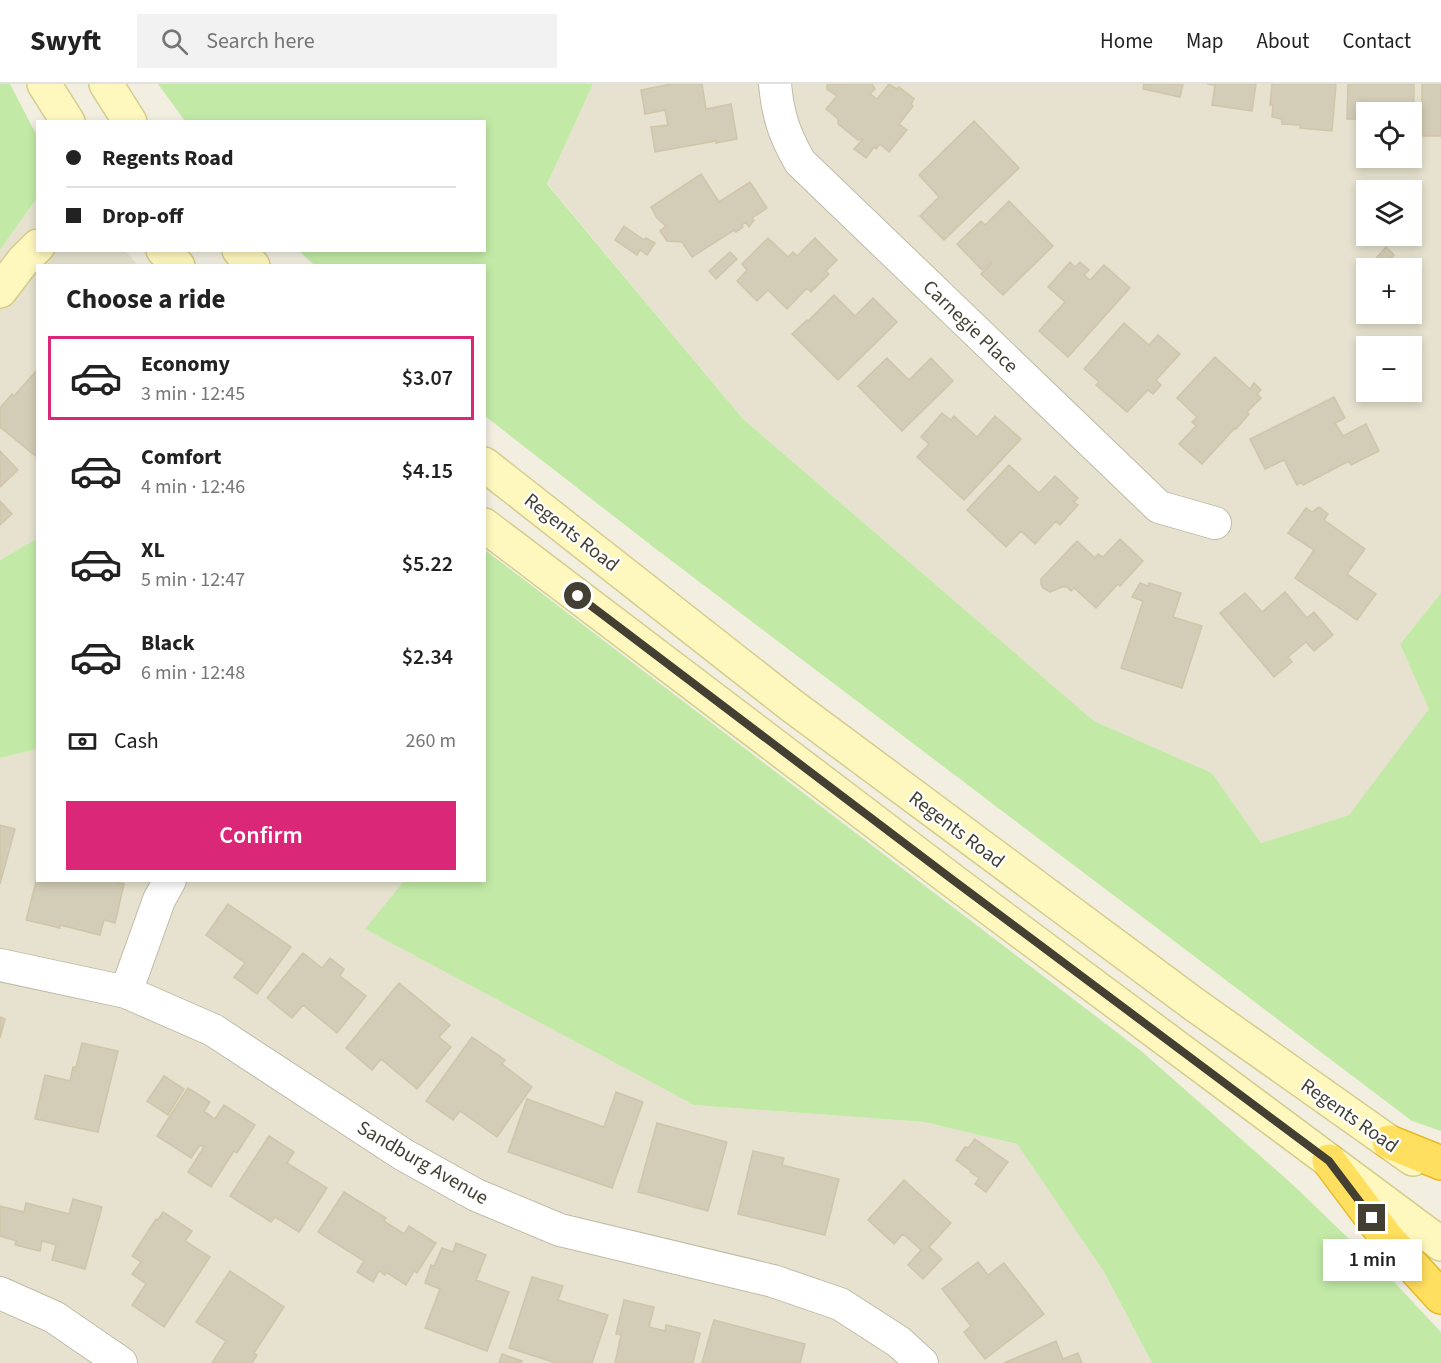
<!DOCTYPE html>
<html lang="en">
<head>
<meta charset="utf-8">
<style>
	:root { --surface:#fff; --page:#f2f2f2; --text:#222; --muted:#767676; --line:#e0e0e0; --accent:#db2777 }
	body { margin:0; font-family:"Source Sans 3",sans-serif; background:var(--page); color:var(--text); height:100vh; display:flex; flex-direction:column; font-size:22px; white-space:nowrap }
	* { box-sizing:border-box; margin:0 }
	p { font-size:20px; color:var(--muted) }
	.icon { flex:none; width:33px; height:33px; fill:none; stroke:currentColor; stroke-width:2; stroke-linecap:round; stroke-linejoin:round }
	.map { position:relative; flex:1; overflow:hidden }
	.side { position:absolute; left:36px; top:180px; width:450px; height:618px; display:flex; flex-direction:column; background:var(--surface); border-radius:0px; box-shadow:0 3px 9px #0003 }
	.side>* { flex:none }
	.top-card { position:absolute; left:36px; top:36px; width:450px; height:132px; border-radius:0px; box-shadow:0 3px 9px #0003; display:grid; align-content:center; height:132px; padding:0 30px; background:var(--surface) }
	.tools { position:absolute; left:1356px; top:18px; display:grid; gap:12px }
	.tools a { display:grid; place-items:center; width:66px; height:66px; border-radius:0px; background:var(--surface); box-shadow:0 3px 9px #0003; font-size:30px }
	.end { position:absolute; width:27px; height:27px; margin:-14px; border:8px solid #433f32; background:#fff; box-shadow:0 0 0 3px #fff }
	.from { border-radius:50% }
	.bubble { position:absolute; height:42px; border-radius:0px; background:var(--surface); box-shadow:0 3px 9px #0003; font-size:20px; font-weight:600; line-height:42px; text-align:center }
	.top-card b { display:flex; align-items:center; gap:21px; height:57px; font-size:22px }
	.top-card b+b { border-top:2px solid var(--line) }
	.top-card i { width:15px; height:15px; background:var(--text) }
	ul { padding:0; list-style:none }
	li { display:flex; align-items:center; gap:18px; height:84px; margin:0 12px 9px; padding:0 18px; border:3px solid transparent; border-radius:0px }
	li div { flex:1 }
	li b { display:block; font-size:22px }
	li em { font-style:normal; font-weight:600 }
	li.active { border-color:var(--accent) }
	li>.icon { width:54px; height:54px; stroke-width:1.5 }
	h2 { padding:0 30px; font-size:27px; line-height:72px }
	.pay { display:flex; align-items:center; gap:15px; height:66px; padding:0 30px; font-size:22px }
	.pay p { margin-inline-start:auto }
	.primary-button { display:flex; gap:12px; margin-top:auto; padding:12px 30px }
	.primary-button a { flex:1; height:69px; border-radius:0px; background:var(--accent); color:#fff; font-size:24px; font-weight:600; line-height:69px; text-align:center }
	header { display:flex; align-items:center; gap:36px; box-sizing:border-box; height:84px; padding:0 30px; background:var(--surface); border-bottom:2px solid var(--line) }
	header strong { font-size:28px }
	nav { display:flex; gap:33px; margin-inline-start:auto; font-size:21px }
	.search { width:420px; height:54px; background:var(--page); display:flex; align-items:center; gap:15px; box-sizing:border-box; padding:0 21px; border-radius:0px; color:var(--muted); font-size:22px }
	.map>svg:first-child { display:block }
	.residential { fill:#e6e2cf; fill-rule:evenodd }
	.green { fill:#c2eaa6 }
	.building { fill:#d3ccb6; stroke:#d0c5a9; stroke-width:1.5 }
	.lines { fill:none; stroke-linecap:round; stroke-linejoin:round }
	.street-casing { stroke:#c0bba6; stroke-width:34 }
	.secondary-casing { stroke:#d5cc8d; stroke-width:36 }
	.highway-casing { stroke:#e8ba25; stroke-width:36 }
	.street { stroke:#fff; stroke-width:32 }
	.secondary { stroke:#fff8be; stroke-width:33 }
	.highway { stroke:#ffdf5f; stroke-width:33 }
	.route { stroke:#433f32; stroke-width:8 }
	.labels { text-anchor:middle; stroke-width:4.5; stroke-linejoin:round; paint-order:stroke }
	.street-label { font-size:20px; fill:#433f32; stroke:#fff }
</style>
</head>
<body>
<header>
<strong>Swyft</strong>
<div class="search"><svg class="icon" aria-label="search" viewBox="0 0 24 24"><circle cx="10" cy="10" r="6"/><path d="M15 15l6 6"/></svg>Search here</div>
<nav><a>Home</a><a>Map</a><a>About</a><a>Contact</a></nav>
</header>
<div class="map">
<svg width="1441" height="1279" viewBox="0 0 1441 1279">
	<rect width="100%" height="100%" fill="#f2efe1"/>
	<path class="residential" d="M593,0H1441V509L1400,560L1430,625L1349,731L1261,759L1212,689L1094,637L743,335L547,99ZM1366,28H1412V74H1366ZM1366,106H1412V152H1366ZM1366,184H1412V230H1366ZM1366,262H1412V308H1366Z
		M37,114L38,166L125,167L138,181L38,182L37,453L36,455L0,476V166Z
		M37,665L38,796L404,797L366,845L694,1021L924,1038L1017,1060L1104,1188L1152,1279H0V674Z"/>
	<path class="green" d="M0,0H10L37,52V114L0,166Z
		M158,0H593L547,100L743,335L1094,637L1212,689L1261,759L1349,731L1429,625L1400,560L1441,509V1047L1412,1037L652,462L485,332L484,182L314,181L299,167L484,166V38L185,37Z
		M37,453V665L0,674V476L36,455Z
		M485,466L1140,966L1292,1100L1396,1200L1441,1248V1279H1152L1104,1188L1017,1060L924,1038L694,1021L365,845L404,797L484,796Z"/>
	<path class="building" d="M671,0H702L706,25L731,20L737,55L716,59V57L655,68L651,43L668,41L665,26L645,30L641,6Z
		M827,0H872L875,5L870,10L877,15L889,0L897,5L899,3L914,15L911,20L913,22L899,40L907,46L889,68L880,60L876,65L874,63L866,74L854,65L863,55L858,56L838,40V35L826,25L837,12L827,5Z
		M1144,0H1183L1180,13L1143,5Z
		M1207,0H1256L1252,27L1212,21L1215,1Z
		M1272,0H1336L1332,47L1300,44V41L1282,40V35L1272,33L1273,21H1270Z
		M1348,0H1414L1413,48H1412V28H1366V35H1347Z
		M1422,0H1441V52H1422Z
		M974,37L1019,84L944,156L920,132L939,113L919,91Z
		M701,90L719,118L750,98L767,124L752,134L754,136L749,143L746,138L742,141L743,143L736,148L734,146L692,173L682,158L667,157L660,147L666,142L657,134L651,123Z
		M1009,117L1053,162L1003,211L981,190L992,179L991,178L982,186L957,160L981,137L985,141Z
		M624,142L644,156L646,154L655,159L647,171L640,166L637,171L615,156Z
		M768,154L788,173L793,168L797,172L815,154L837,176L826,187L829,190L811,208L807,204L787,225L768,206L757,217L737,197L747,186L742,180Z
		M1386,163L1394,171L1381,184H1375L1371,180Z
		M730,168L737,175L716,195L709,187Z
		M1070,178L1075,183L1080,178L1089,186L1084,191L1090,196L1104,181L1130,204L1068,273L1039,247L1065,218L1048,203Z
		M834,211L855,232L873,214L897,238L838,296L792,250L807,236L808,237Z
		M1124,239L1149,261L1158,251L1180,270L1156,296L1161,301L1153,310L1148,306L1127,328L1096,301L1099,298L1084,285Z
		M1215,273L1250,305L1254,299L1261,306L1257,310L1261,314L1247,328L1249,330L1236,345L1235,344L1202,380L1179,360L1196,342L1192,338L1197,333L1177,314Z
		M887,274L909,296L931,274L953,297L902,347L858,302Z
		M38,285V374L0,343V324L12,310L14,312Z
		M1334,313L1345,334L1335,339L1343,352L1366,340L1379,367L1351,381L1349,377L1303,401L1301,398L1297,401L1284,376L1265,385L1250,355Z
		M942,329L951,336L954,332L977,353L995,332L1021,355L964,416L917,373L929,360L921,353Z
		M0,367L18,386L0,403Z
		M1009,381L1039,409L1055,392L1078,414L1074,418L1078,421L1060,441L1056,437L1035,460L1021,447L1006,463L967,426Z
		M0,417L12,430L0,441Z
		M1319,423L1328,430L1324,436L1365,465L1347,490L1376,510L1357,536L1295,494L1314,466L1288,449L1306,424L1312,428Z
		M1120,455L1143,477L1120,502L1118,500L1096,524L1074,504L1071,507L1067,503H1062L1050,508L1043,504L1041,500V495L1077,457L1095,474L1098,470L1103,473Z
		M1140,499L1148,502L1149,499L1181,509L1173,533L1202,542L1182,604L1121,584L1143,517L1132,513Z
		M1285,508L1307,534L1314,528L1333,551L1314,567L1306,558L1288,573L1292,578L1274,593L1220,529L1245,509L1262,528Z
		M0,741L15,745L0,800Z
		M38,790V796H110L124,800L115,839L104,836L100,851L60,841V844L26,836Z
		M228,820L291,863L257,910L234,893L245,879L206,851Z
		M303,869L322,884L330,874L344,885L340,892L366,912L337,949L303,921L292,934L267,914Z
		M399,899L450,941L439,953L451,963L417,1005L381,975L372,986L346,964Z
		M0,933L5,935L0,954Z
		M472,953L505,976L502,980L532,1003L497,1053L460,1027L453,1036L426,1017Z
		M82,959L118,967L98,1048L35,1035L45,991L70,997L73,983H76Z
		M164,992L184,1005L168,1031L147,1017Z
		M188,1004L210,1018L204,1027L215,1035L224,1021L255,1041L237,1069L234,1067L211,1103L188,1088L204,1063L200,1061L191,1074L157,1052Z
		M616,1008L643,1018L612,1104L508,1068L527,1015L604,1043Z
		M657,1039L727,1058L708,1127L638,1108Z
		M269,1052L294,1068L287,1079L327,1104L299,1148L275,1133L271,1138L230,1112Z
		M975,1055L1008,1078L986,1108L975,1100L979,1094L970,1088L971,1087L956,1076L965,1063L968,1064Z
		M753,1067L784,1074L782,1081L839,1095L825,1151L738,1130Z
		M904,1096L951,1139L929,1163L942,1175L923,1195L908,1181L921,1166L903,1150L894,1160L868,1136Z
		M344,1108L386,1134L384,1137L404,1150L409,1142L436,1159L417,1189L414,1187L406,1201L386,1188L385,1191L379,1187L373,1198L357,1188L364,1177L318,1148Z
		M73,1115L102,1123L85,1185L52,1176L56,1161L42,1157L40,1167L15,1161L16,1157L0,1152V1122L24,1128L26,1119L69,1130Z
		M163,1128L192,1147L185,1157L210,1173L164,1243L132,1221L146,1200L132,1190L141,1178L132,1172L156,1135L158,1136Z
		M456,1159L486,1171L476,1196L509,1208L487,1267L425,1244L440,1205L425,1199L431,1181L434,1182L442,1164L453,1168Z
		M978,1178L988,1191L1004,1179L1044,1230L985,1275L964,1248L971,1242L942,1205Z
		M230,1187L284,1223L254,1269L257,1271L252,1279H212L226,1257L196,1238Z
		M532,1193L563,1202L558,1216L608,1231L592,1279H556L509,1264Z
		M624,1216L654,1223L649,1243L665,1247L666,1241L700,1249L693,1279H615L621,1251L616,1250Z
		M714,1236L805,1260L800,1279H702Z
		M1056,1257L1063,1275L1078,1269L1082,1279H1004Z
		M502,1270L522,1277L521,1279H499Z"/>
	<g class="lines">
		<g class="street-casing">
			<path id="street" d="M775,0C778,32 784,50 800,78L1159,423L1215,439
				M0,881L126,908L213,946L404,1071L476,1111L560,1146L773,1197L840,1220L899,1258L922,1279
				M126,908L159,816L170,796
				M0,1209L54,1233L121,1279"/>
		</g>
		<g class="secondary-casing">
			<path id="secondary" d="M44,0L68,38
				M106,0L130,38
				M163,166L178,182
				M239,166L253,182
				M0,207L23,177L38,162
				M484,380L791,621L1195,921L1413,1075
				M484,441L953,797L1441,1160"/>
		</g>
		<g class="highway-casing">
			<path id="highway" d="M1389,1058L1441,1079
				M1329,1077L1386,1153L1441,1213"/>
		</g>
		<use href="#street" class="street"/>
		<use href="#secondary" class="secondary"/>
		<use href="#highway" class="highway"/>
	</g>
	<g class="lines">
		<path class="route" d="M578,512L953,796L1329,1077L1372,1134"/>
	</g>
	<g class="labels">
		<g class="street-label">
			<text transform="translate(971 242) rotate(44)" y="7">Carnegie Place</text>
			<text transform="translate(572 448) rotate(38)" y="7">Regents Road</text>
			<text transform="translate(957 745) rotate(37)" y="7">Regents Road</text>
			<text transform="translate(1350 1031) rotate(35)" y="7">Regents Road</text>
			<text transform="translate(423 1078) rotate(30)" y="7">Sandburg Avenue</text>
		</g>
	</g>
</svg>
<div class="tools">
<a><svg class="icon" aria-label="locate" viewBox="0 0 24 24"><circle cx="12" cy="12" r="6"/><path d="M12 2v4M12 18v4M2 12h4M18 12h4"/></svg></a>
<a><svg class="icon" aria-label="layers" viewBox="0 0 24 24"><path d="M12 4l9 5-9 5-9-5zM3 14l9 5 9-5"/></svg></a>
<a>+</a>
<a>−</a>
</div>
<i class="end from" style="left:578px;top:512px"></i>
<i class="end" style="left:1372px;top:1134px"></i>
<div class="bubble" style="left:1323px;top:1155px;width:99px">1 min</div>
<div class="top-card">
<b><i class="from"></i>Regents Road</b>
<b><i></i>Drop-off</b>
</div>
<section class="side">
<h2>Choose a ride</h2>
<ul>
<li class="active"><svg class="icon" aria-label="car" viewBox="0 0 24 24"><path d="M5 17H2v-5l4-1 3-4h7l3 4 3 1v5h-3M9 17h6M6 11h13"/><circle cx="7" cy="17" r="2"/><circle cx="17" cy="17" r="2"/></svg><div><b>Economy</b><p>3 min · 12:45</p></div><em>$3.07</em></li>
<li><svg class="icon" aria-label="car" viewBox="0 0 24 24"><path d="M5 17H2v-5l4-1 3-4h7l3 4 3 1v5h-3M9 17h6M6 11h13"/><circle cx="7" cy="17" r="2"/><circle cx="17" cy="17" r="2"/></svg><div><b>Comfort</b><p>4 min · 12:46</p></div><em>$4.15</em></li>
<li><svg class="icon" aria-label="car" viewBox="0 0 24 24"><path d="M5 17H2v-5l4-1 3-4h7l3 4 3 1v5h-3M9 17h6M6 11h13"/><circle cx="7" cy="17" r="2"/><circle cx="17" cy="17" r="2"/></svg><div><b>XL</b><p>5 min · 12:47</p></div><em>$5.22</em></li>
<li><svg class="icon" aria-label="car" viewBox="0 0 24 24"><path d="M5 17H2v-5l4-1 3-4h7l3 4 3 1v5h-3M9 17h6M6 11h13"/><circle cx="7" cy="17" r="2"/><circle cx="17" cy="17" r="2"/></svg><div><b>Black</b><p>6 min · 12:48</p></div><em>$2.34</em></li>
</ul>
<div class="pay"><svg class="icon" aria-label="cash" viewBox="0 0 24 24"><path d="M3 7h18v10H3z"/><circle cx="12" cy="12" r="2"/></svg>Cash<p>260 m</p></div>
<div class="primary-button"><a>Confirm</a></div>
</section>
</div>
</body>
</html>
